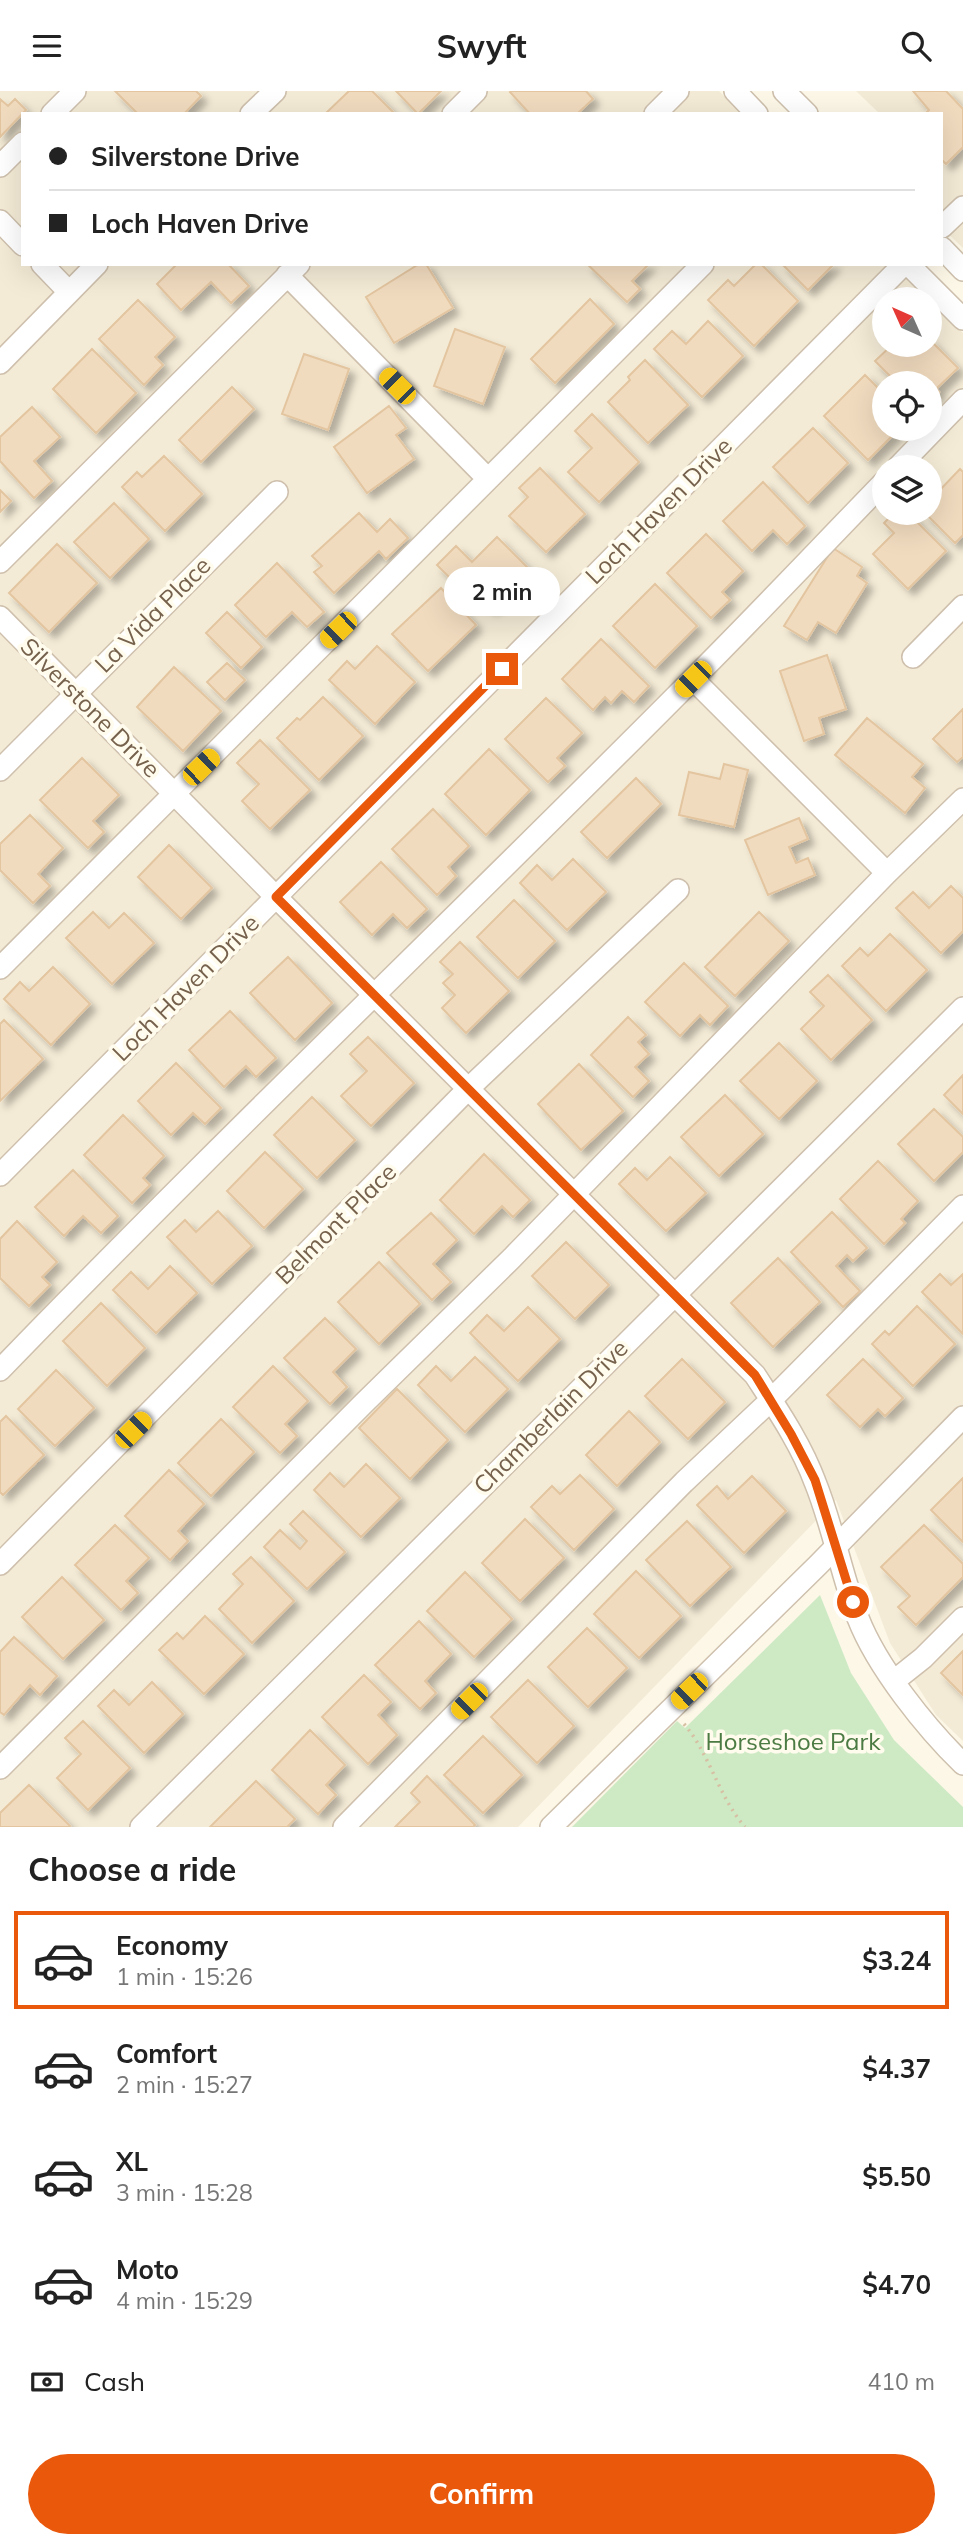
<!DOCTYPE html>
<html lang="en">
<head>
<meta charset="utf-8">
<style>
	:root { --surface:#fff; --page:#f2f2f2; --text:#222; --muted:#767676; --line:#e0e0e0; --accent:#ea580c }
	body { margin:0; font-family:Mulish,sans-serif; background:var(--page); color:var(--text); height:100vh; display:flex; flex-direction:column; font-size:26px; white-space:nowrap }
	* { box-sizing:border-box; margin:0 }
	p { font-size:23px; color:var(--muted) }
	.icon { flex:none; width:38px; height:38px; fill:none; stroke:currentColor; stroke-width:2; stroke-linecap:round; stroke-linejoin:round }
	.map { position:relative; height:1736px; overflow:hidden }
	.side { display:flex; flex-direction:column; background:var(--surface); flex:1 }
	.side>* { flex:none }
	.guide { position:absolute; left:21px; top:21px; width:922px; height:154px; border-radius:0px; box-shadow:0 7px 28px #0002; display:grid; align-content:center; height:154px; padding:0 28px; background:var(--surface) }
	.needle { width:46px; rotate:315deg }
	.buttons { position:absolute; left:872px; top:196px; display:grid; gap:14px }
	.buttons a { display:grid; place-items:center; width:70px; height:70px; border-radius:50%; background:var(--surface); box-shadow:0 7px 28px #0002; font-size:35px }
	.end { position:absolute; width:32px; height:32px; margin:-16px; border:9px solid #ea580c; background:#fff; box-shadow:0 0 0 4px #fff }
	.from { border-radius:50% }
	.bubble { position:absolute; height:49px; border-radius:24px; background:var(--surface); box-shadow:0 7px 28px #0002; font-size:23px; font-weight:700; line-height:49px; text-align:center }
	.car { position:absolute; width:21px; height:42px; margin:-21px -10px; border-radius:9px; box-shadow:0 0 5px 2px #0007; background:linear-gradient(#f5c518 24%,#345 0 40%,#f5c518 0 76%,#345 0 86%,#f5c518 0) }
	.guide b { display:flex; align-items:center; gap:24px; height:66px; font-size:26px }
	.guide b+b { border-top:2px solid var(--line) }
	.guide i { width:18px; height:18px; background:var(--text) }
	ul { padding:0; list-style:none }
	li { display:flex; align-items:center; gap:21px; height:98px; margin:0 14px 10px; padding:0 14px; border:4px solid transparent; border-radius:0px }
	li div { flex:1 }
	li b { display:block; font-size:26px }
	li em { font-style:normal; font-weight:700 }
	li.active { border-color:var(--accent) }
	li>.icon { width:63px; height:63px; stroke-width:1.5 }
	h2 { padding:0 28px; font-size:32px; line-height:84px }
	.pay { display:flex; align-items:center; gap:18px; height:77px; padding:0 28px; font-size:26px }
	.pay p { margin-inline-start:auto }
	.button { display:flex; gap:14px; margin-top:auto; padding:14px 28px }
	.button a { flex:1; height:80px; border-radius:42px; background:var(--accent); color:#fff; font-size:28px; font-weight:700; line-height:80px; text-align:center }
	header { display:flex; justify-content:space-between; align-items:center; height:91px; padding:0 28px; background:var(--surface); font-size:32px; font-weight:700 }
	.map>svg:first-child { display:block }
	.residential { fill:#f4ebd6; fill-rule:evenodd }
	.green { fill:#ceeac5 }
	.building { fill:#f1dbbf; stroke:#e3c5a0; stroke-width:2; filter:url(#shadow) }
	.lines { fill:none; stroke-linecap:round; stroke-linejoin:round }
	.minor-casing { stroke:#cec0ad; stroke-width:24 }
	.path { stroke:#d6bfa2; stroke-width:3.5; stroke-dasharray:2 5; stroke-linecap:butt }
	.minor { stroke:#fff; stroke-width:21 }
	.route { stroke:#ea580c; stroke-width:9 }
	.labels { text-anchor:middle; stroke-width:7; stroke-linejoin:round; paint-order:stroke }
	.street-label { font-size:24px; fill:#75614c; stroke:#fffbed }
	.park-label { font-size:24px; fill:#4b7b43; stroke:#fffbed }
</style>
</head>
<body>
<header><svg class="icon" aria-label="menu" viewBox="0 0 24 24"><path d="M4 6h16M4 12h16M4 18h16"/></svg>Swyft<svg class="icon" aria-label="search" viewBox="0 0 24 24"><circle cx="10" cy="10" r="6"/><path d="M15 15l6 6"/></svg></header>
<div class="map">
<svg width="963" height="1736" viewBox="0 0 963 1736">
	<defs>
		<filter id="shadow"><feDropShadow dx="6" dy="6" stdDeviation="3.5" flood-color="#0004"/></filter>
	</defs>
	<rect width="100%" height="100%" fill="#fcf7e7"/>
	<path class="residential" d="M0,0H719L742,23H23V173H894L929,208H884V254H929V209L963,242V1650L936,1624L890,1552L836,1409L518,1736H0ZM884,292H929V338H884ZM884,376H929V422H884Z
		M856,0H963V157L942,137V23H880Z"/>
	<path class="green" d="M820,1504L851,1582L894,1649L963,1716V1736H572L677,1630L685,1637Z"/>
	<path class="building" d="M115,0H196L201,5L184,23H138Z
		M349,0H372L395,23H325Z
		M396,0H441L418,23Z
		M511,0H586L593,8L577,23H530L510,1Z
		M913,0H946L963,18V56L946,73L942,69V23H925L929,19Z
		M0,8L8,15L15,8L26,19L0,46Z
		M177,173H228L249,195L231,212L211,191L181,219L157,193Z
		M419,173H426L453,217L394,252L366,206Z
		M587,173H649L632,190L640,198L627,211Z
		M756,173H761L798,210L754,255L708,209L728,189L734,195Z
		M782,173H834L808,199Z
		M590,208L614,233L555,292L531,268Z
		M138,209L175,246L155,266L163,274L144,294L99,248Z
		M708,230L743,265L702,306L654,258L672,240L686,253Z
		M455,238L505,256L483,313L434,295Z
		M929,248L958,277L936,298L939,301L929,311V292H897L875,270L892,254H929Z
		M92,258L136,302L96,342L53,298Z
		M304,263L349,278L328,339L282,323Z
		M645,269L688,314L648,352L608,311L630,289L628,286Z
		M865,284L884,303V338H899L868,369L824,325Z
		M232,296L254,318L201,371L179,349Z
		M389,315L406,337L396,344L414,368L367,402L334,356Z
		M32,316L60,346L34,370L52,390L34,407L0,370V346Z
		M592,323L639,371L599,411L568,381L592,357L575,340Z
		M813,337L848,372L808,412L773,376Z
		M164,365L202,403L165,440L122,396L137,381L142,386Z
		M540,377L585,423L546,461L509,425L528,406L519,397Z
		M960,378L963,381V444L955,452L925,422H929V390L939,400Z
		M763,391L805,435L787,453L773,439L752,460L723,430Z
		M0,399L11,410L0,421Z
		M114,412L149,448L110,487L74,451Z
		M359,422L377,441L390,428L408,447L386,468L379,460L334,502L314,481L322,475L312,465Z
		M894,422H908L946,460L908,498L873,463L894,442L884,432Z
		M706,443L743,480L722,501L730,509L711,527L667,482Z
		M497,446L530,479L491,517L482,508L476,513L437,474L456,455L472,471Z
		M57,453L97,492L49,541L9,502Z
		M833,457L862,476L857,485L867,492L836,542L818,531L807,549L784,535Z
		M277,472L324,521L307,536L292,521L266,546L235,514Z
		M655,493L697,535L655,577L613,535Z
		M441,497L476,534L428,580L392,543Z
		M227,521L262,556L241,577L206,542Z
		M601,548L649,595L634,611L622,600L611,612L605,606L593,619L562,588Z
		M377,555L415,591L375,633L329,589L347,570L355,578Z
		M827,564L846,618L819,627L824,643L804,650L780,580Z
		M227,572L245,589L225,609L207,591Z
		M174,576L221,620L183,660L137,616Z
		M323,606L363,645L319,689L277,647L297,627L300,629Z
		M546,607L582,642L557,667L565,675L548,691L505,648Z
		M963,618V666L957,671L933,648Z
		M867,627L923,673L912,686L925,697L905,722L835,664Z
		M260,649L310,699L270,738L242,710L259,693L237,672Z
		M489,658L530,699L486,744L445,703Z
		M82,667L119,704L93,730L104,741L88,757L40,709Z
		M724,673L748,679L734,736L679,724L689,681L720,688Z
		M636,687L661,713L607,767L581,741Z
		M433,718L469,755L448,776L456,785L437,804L392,758Z
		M30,724L63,757L38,783L50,795L33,812L0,779V753Z
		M799,727L808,748L789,756L796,772L808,767L815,784L768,804L745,749Z
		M169,754L212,797L181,828L138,786Z
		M573,768L606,801L567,839L520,792L537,774L552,789Z
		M381,771L427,818L407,837L393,823L372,844L340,811Z
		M951,795L963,807V840L941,862L896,817L913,801L929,817Z
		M514,809L555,850L518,887L477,846Z
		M93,821L109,837L124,822L154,852L112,893L66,847Z
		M759,821L789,850L735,905L705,876Z
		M890,843L927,879L886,920L842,875L860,857L868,865Z
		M460,851L509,900L466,942L442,917L455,904L443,892L453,883L440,871Z
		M288,866L332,912L295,949L250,902Z
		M684,872L728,915L710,934L700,924L680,945L645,911Z
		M53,876L90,913L51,954L4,908L20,891L29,900Z
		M828,884L872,929L831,969L801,938L824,915L810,901Z
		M230,920L276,967L256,986L246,975L224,996L189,959Z
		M628,926L646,944L638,951L649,963L635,976L649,990L633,1006L591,964Z
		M4,929L43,968L0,1010V933Z
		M368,946L414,992L371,1035L341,1005L367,980L350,963Z
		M779,952L817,990L779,1028L740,990Z
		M176,972L221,1017L205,1033L193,1022L171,1044L138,1010Z
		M579,973L623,1020L581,1059L538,1013Z
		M963,984V1023L944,1004Z
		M725,1004L763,1043L719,1085L681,1046Z
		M312,1006L355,1049L317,1087L274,1044Z
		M934,1018L963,1046V1061L934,1090L898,1053Z
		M123,1024L164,1065L143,1087L150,1094L132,1112L84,1064Z
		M265,1061L303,1098L264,1137L227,1100Z
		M484,1063L530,1109L513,1126L502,1115L474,1143L440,1109Z
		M670,1066L706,1102L666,1140L619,1093L635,1077L647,1089Z
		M878,1070L918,1110L901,1128L905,1132L884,1153L840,1108Z
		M73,1079L118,1125L101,1142L83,1125L64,1145L35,1116Z
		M218,1120L252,1155L212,1193L167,1146L185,1129L196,1141Z
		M832,1121L867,1157L853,1170L847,1164L836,1175L860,1200L843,1216L791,1161Z
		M431,1122L457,1149L433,1173L451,1191L432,1209L387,1162Z
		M17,1130L57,1171L42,1186L50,1194L29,1215L0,1187V1148Z
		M566,1151L609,1194L575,1228L532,1185Z
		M778,1167L820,1211L773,1256L731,1212Z
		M379,1171L420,1213L379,1253L338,1211Z
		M170,1175L197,1202L156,1242L113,1199L131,1181L148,1198Z
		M940,1183L951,1194L963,1183V1243L922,1201Z
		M101,1212L145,1257L107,1295L63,1250Z
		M917,1215L955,1253L913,1295L872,1253L885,1240L889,1244Z
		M528,1216L560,1248L518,1290L470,1242L487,1224L504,1240Z
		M325,1227L356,1258L333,1281L347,1296L330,1313L284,1267Z
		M475,1266L508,1298L465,1341L418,1294L436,1275L451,1290Z
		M682,1268L725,1311L688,1348L645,1305Z
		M863,1268L903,1307L885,1325L878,1318L860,1336L827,1304Z
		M273,1275L308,1310L285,1333L297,1345L280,1362L233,1316Z
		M56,1279L94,1317L55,1355L18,1318Z
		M397,1298L448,1349L410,1388L359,1337Z
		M629,1320L660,1351L617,1395L586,1364Z
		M6,1325L44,1364L3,1404L0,1401V1331Z
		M221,1328L254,1361L211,1405L178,1372Z
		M366,1373L400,1407L361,1446L314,1399L330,1382L344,1396Z
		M169,1379L204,1413L178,1440L188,1450L170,1469L125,1425Z
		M580,1384L614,1418L574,1459L531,1416L552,1395L560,1403Z
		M752,1385L786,1420L744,1462L697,1414L717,1395L728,1408Z
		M963,1387V1451L931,1419Z
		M303,1420L345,1461L307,1498L264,1456L280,1439L300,1458L307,1450L290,1433Z
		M525,1428L564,1467L520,1510L482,1472Z
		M687,1430L731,1476L690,1515L646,1469Z
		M115,1434L149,1467L126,1490L138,1502L121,1519L75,1474Z
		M924,1434L963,1473V1486L916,1534L898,1516L910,1505L881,1476Z
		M251,1466L294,1510L252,1552L219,1518L243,1493L233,1483Z
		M636,1480L681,1525L639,1567L594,1523Z
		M465,1481L512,1528L474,1566L427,1520Z
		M62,1486L104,1529L63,1568L22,1526Z
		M205,1525L244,1563L204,1603L159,1559L177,1542L183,1548Z
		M419,1530L451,1563L425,1590L436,1602L420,1618L375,1574Z
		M587,1537L627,1577L588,1616L548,1576Z
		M14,1546L57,1585L40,1604L30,1594L4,1624L0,1621V1561Z
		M963,1560V1604L941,1582Z
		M364,1584L391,1611L378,1624L397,1644L368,1673L322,1626Z
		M528,1589L574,1635L537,1672L491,1626Z
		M152,1591L183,1623L144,1662L98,1615L114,1599L129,1614Z
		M83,1630L130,1677L88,1719L57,1687L81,1663L65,1647Z
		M310,1639L345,1674L326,1694L336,1704L318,1723L272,1679Z
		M483,1645L522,1684L483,1722L444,1684Z
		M427,1685L475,1734L473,1736H395L420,1711L411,1702Z
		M256,1690L295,1728L287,1736H210Z
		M29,1694L70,1735L68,1736H0V1722Z"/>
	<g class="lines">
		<g class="minor-casing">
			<path id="minor" d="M735,0L757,23
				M784,0L807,23
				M52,23L75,0
				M251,23L275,0
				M453,23L476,0
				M655,23L678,0
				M0,75L23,52
				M0,130L23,154
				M942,136L963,116
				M942,157L963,179
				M42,173L69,201
				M908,173L963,228
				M287,184L488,388
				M0,272L97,173
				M898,376L963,309
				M0,471L299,173
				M0,526L276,806L755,1284C777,1318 801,1353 815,1391C833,1435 841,1483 858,1527C877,1576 926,1637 963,1673
				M913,566L963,515
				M693,588L887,782
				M0,679L277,401
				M0,877L703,173
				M0,1084L904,173
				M0,1279C226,1045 462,821 691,590C756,525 820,457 884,391
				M0,1473L469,997L678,799
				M894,1590L923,1567L963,1527
				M0,1677L364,1312L512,1167L887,782L963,708
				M141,1736L963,917
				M344,1736L684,1391L771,1309L963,1115
				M551,1736L818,1474L963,1326"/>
		</g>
		<path class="path" d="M684,1633C710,1663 718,1705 745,1736"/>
		<use href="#minor" class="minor"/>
	</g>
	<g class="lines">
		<path class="route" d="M502,578L276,806L755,1284L791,1343L815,1389L853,1511"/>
	</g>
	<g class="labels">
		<g class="street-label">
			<text transform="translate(659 420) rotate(-45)" y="8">Loch Haven Drive</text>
			<text transform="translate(153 524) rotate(-45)" y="8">La Vida Place</text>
			<text transform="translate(90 617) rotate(45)" y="8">Silverstone Drive</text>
			<text transform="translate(186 897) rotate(-45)" y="8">Loch Haven Drive</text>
			<text transform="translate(336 1133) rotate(-45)" y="8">Belmont Place</text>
			<text transform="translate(551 1326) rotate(-45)" y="8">Chamberlain Drive</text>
		</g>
		<g class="park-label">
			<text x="793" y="1659">Horseshoe Park</text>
		</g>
	</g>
</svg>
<div class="buttons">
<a><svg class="needle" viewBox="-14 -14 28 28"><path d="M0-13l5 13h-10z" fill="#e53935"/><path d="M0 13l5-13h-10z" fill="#767676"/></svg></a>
<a><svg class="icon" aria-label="locate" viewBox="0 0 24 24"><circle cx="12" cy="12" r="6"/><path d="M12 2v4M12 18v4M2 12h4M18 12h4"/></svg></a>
<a><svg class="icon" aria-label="layers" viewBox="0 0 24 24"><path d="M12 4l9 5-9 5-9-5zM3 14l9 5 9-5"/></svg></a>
</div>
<i class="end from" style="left:853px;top:1511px"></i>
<i class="end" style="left:502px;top:578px"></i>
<div class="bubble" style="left:444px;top:476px;width:116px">2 min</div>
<i class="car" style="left:397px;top:295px;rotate:315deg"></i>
<i class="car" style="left:338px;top:539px;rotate:226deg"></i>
<i class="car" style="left:693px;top:588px;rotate:225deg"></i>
<i class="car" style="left:201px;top:676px;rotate:46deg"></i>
<i class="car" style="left:133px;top:1339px;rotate:45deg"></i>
<i class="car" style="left:689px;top:1600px;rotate:226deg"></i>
<i class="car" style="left:469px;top:1610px;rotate:225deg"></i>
<div class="guide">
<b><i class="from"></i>Silverstone Drive</b>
<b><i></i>Loch Haven Drive</b>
</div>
</div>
<section class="side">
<h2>Choose a ride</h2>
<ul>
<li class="active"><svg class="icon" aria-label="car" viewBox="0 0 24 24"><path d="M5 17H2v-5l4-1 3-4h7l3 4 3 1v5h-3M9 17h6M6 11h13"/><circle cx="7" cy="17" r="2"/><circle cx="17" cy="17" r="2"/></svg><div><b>Economy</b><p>1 min · 15:26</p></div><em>$3.24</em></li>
<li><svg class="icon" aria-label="car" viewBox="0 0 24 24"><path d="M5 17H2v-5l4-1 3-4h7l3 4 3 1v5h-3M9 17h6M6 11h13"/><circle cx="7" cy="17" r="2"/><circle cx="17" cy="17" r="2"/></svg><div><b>Comfort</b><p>2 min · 15:27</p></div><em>$4.37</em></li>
<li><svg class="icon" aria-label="car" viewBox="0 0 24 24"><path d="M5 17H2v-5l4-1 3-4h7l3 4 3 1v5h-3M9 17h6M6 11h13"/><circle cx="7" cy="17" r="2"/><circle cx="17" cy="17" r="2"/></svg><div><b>XL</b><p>3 min · 15:28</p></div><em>$5.50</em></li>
<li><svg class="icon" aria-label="car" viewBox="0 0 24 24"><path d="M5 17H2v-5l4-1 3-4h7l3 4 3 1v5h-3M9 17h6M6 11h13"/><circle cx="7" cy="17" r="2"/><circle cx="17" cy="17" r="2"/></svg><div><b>Moto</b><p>4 min · 15:29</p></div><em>$4.70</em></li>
</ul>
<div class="pay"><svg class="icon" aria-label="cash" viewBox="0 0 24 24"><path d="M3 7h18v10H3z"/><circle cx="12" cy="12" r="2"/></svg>Cash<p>410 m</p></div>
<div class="button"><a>Confirm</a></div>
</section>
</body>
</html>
